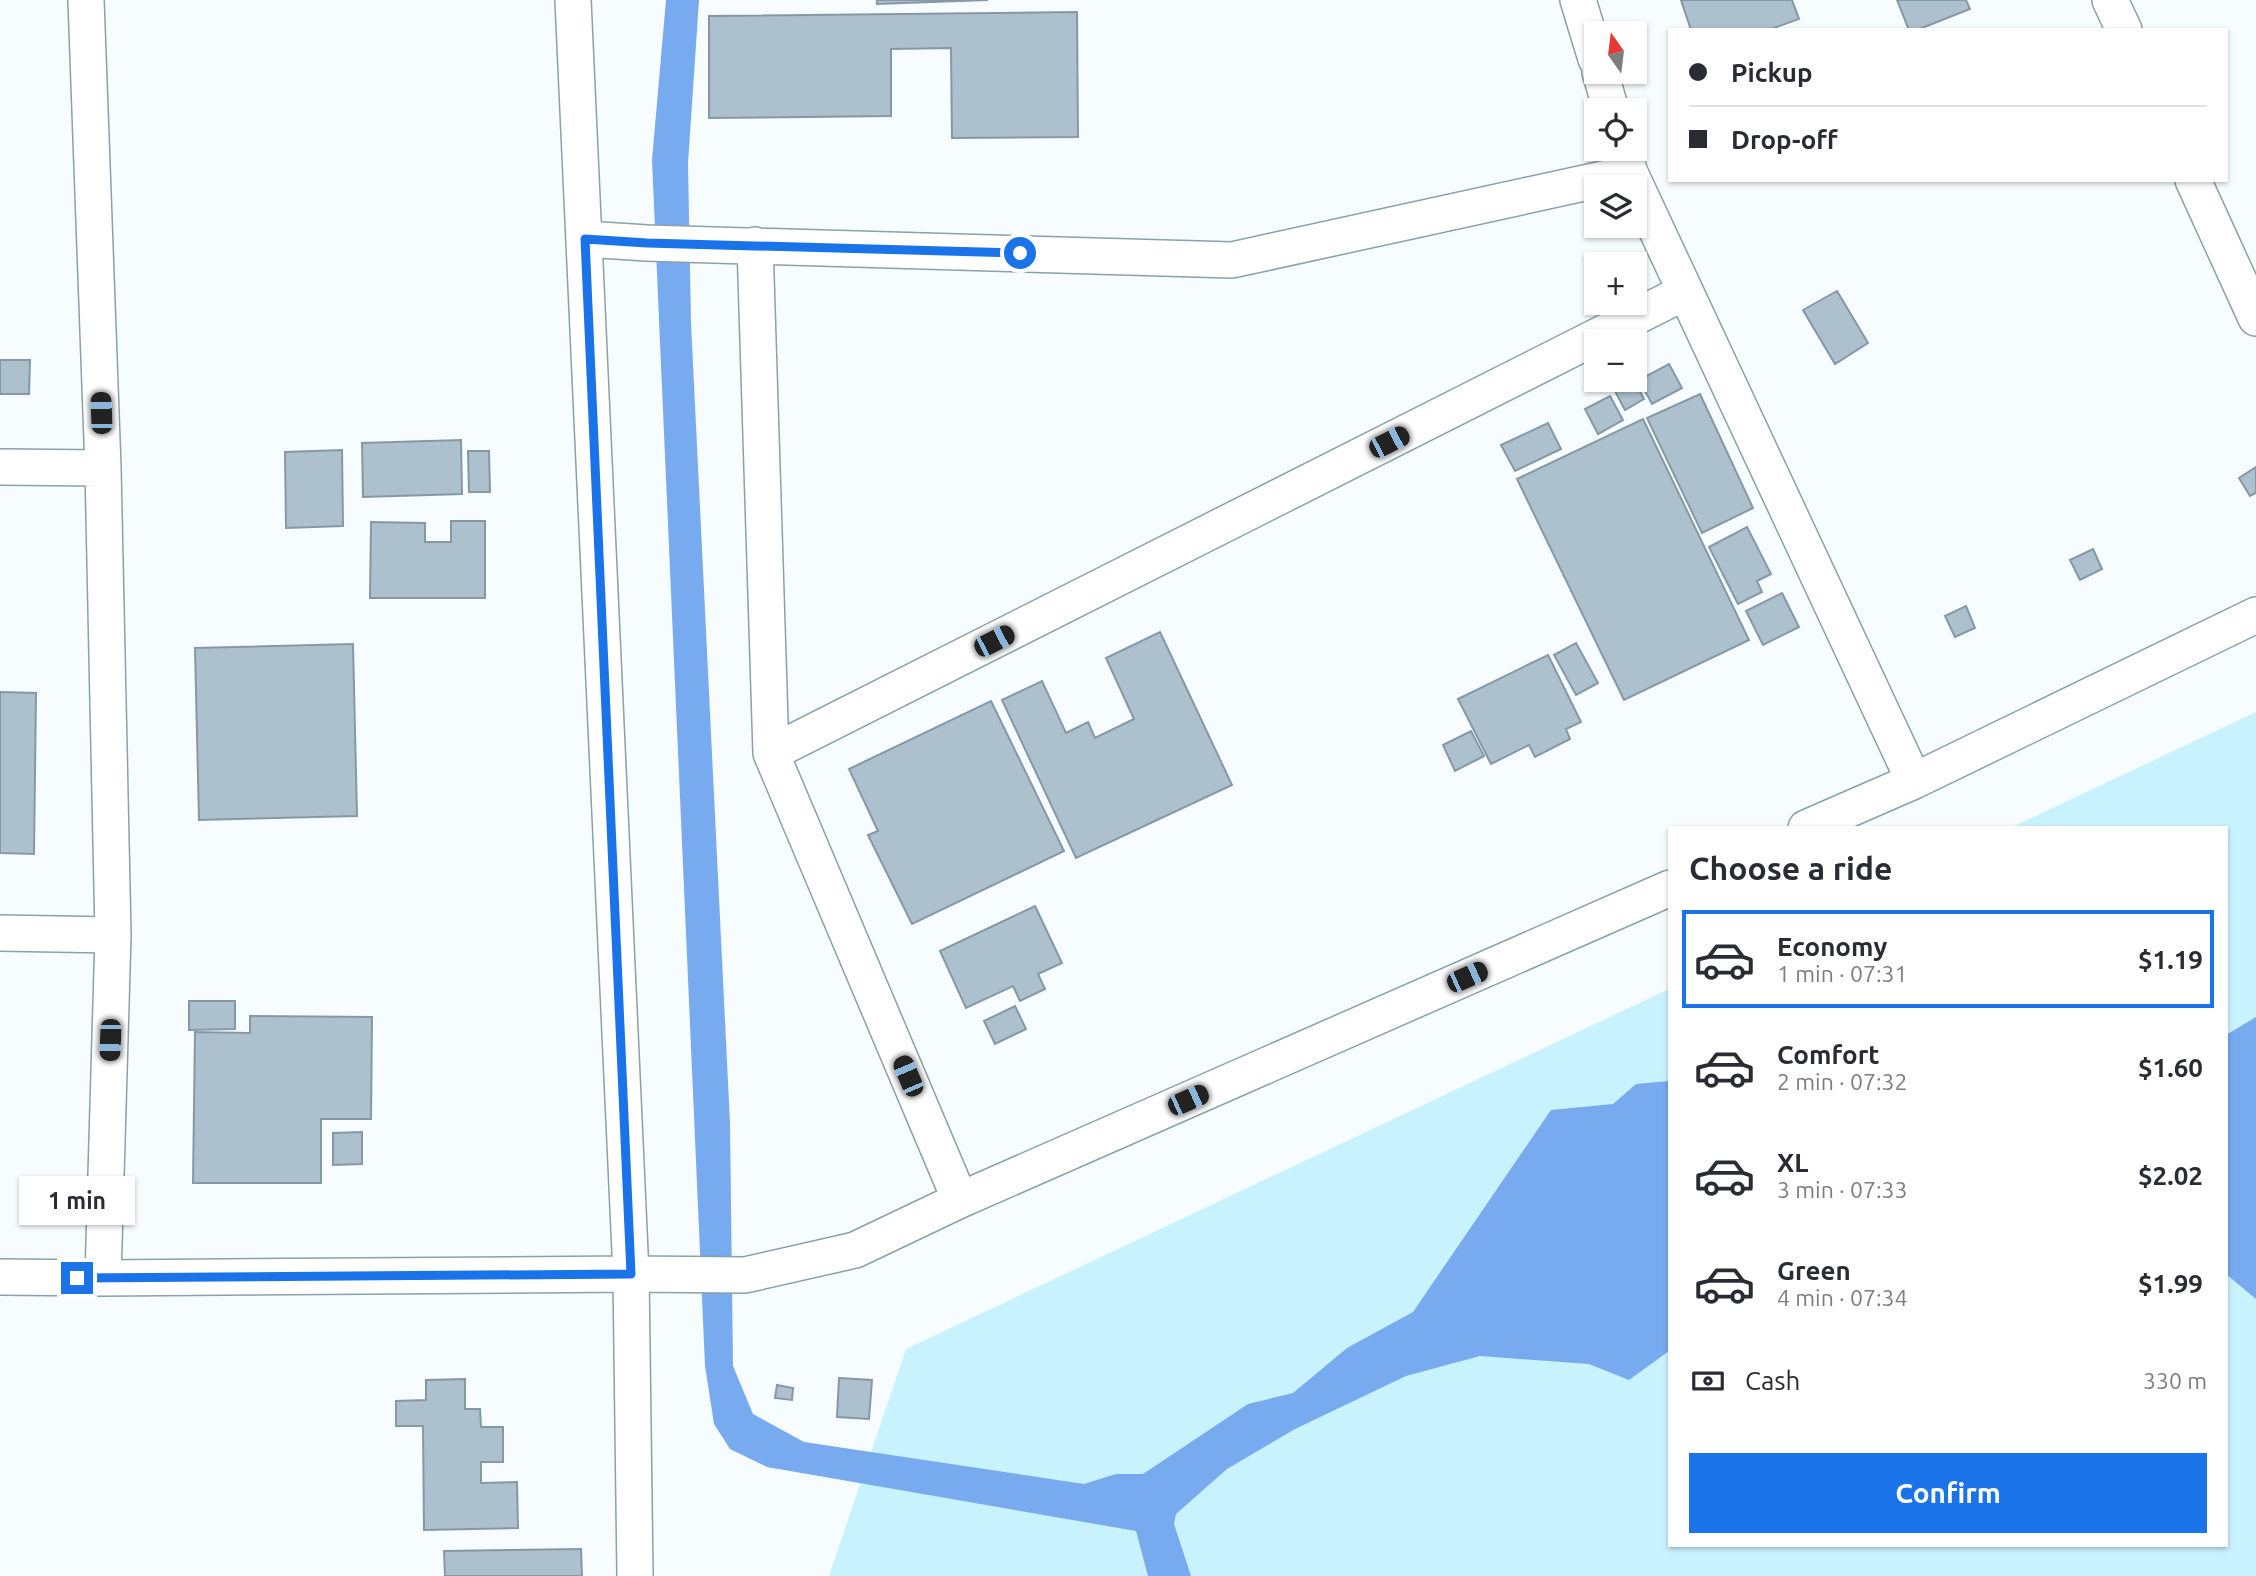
<!DOCTYPE html>
<html lang="en">
<head>
<meta charset="utf-8">
<style>
	:root { --surface:#fff; --page:#f2f2f3; --text:#2b2b33; --muted:#7c7c81; --line:#e1e1e2; --accent:#1a73e8 }
	body { margin:0; font-family:Ubuntu,sans-serif; background:var(--page); color:var(--text); height:100vh; display:flex; flex-direction:column; font-size:26px; white-space:nowrap }
	* { box-sizing:border-box; margin:0 }
	p { font-size:23px; color:var(--muted) }
	.icon { flex:none; width:38px; height:38px; fill:none; stroke:currentColor; stroke-width:2; stroke-linecap:round; stroke-linejoin:round }
	.map { position:relative; flex:1; overflow:hidden }
	.side { position:absolute; left:1668px; top:826px; width:560px; height:721px; display:flex; flex-direction:column; background:var(--surface); border-radius:0px; box-shadow:0 2px 5px #0004 }
	.side>* { flex:none }
	.hud { position:absolute; left:1668px; top:28px; width:560px; height:154px; border-radius:0px; box-shadow:0 2px 5px #0004; display:grid; align-content:center; height:154px; padding:0 21px; background:var(--surface) }
	.needle { width:46px; rotate:346deg }
	.buttons { position:absolute; left:1584px; top:21px; display:grid; gap:14px }
	.buttons a { display:grid; place-items:center; width:63px; height:63px; border-radius:0px; background:var(--surface); box-shadow:0 2px 5px #0004; font-size:35px }
	.end { position:absolute; width:32px; height:32px; margin:-16px; border:9px solid #1a73e8; background:#fff; box-shadow:0 0 0 4px #fff }
	.from { border-radius:50% }
	.bubble { position:absolute; height:49px; border-radius:0px; background:var(--surface); box-shadow:0 2px 5px #0004; font-size:23px; font-weight:600; line-height:49px; text-align:center }
	.car { position:absolute; width:21px; height:42px; margin:-21px -10px; border-radius:9px; box-shadow:0 0 5px 2px #0007; background:linear-gradient(#222 24%,#8ab4d8 0 40%,#222 0 76%,#8ab4d8 0 86%,#222 0) }
	.hud b { display:flex; align-items:center; gap:24px; height:66px; font-size:26px }
	.hud b+b { border-top:2px solid var(--line) }
	.hud i { width:18px; height:18px; background:var(--text) }
	ul { padding:0; list-style:none }
	li { display:flex; align-items:center; gap:21px; height:98px; margin:0 14px 10px; padding:0 7px; border:4px solid transparent; border-radius:0px }
	li div { flex:1 }
	li b { display:block; font-size:26px }
	li em { font-style:normal; font-weight:600 }
	li.current { border-color:var(--accent) }
	li>.icon { width:63px; height:63px; stroke-width:1.5 }
	h2 { padding:0 21px; font-size:32px; line-height:84px }
	.pay { display:flex; align-items:center; gap:18px; height:77px; padding:0 21px; font-size:26px }
	.pay p { margin-inline-start:auto }
	.action { display:flex; gap:14px; margin-top:auto; padding:14px 21px }
	.action a { flex:1; height:80px; border-radius:0px; background:var(--accent); color:#fff; font-size:28px; font-weight:600; line-height:80px; text-align:center }
	.map>svg:first-child { display:block }
	.green { fill:#c9f2ff }
	.water { fill:#78aaef }
	.building { fill:#acc0ce; stroke:#8598a5; stroke-width:2 }
	.lines { fill:none; stroke-linecap:round; stroke-linejoin:round }
	.street-casing { stroke:#89a1a9; stroke-width:38 }
	.street { stroke:#fff; stroke-width:35 }
	.route { stroke:#1a73e8; stroke-width:9 }
</style>
</head>
<body>
<div class="map">
<svg width="2256" height="1576" viewBox="0 0 2256 1576">
	<rect width="100%" height="100%" fill="#f7fcfe"/>
	<path class="green" d="M2256,712V1576H829L906,1349L1669,989L1670,1545H2226V828H2010Z"/>
	<path class="water" d="M666,0H699L688,163L691,323L730,1123L733,1366L753,1414L804,1442L1084,1484L1116,1474H1143L1248,1404L1293,1393L1347,1348L1413,1312L1551,1110L1613,1104L1636,1084L1669,1081V1351L1629,1380L1589,1364L1480,1356L1406,1376L1295,1429L1227,1469L1176,1514L1174,1524L1191,1576H1148L1136,1531L767,1467L730,1449L714,1424L705,1366L652,160Z
		M2256,1017V1299L2226,1274V1035Z"/>
	<path class="building" d="M877,0H988L877,4Z
		M1681,0H1792L1799,19L1768,30H1691Z
		M1897,0H1966L1970,9L1917,30H1909Z
		M1077,12L1078,137L952,138L951,48L891,49V116L709,118V16Z
		M1837,291L1868,343L1835,364L1803,310Z
		M0,360H30L29,394H0Z
		M1669,364L1682,388L1652,404L1639,380Z
		M1634,381L1644,399L1625,410L1615,391Z
		M1700,394L1753,508L1702,533L1647,418Z
		M1610,396L1623,420L1598,434L1585,409Z
		M1643,419L1749,640L1624,700L1517,479Z
		M1548,423L1561,449L1515,471L1501,445Z
		M461,440L462,494L363,497L362,443Z
		M342,450L343,526L286,528L285,452Z
		M468,451H489L490,492H469Z
		M2256,467V493L2250,496L2239,478Z
		M451,521H485V598H370L371,522L425,523V542H451Z
		M1747,527L1771,574L1757,581L1762,592L1738,604L1709,547Z
		M2093,549L2102,569L2080,580L2070,560Z
		M1782,593L1799,627L1763,645L1746,611Z
		M1966,606L1975,628L1955,637L1945,616Z
		M1160,632L1232,785L1076,858L1002,700L1042,681L1066,733L1088,722L1095,738L1134,719L1106,658Z
		M1576,643L1598,683L1576,695L1554,655Z
		M353,644L357,816L199,820L195,648Z
		M1548,655L1581,722L1566,729L1570,739L1535,757L1529,745L1491,764L1458,699Z
		M0,692L36,693L34,854L0,853Z
		M991,701L1064,851L912,924L868,835L878,831L849,769Z
		M1471,731L1484,756L1455,771L1443,745Z
		M1035,906L1062,963L1038,974L1045,989L1020,1001L1013,986L966,1008L940,951Z
		M189,1001H235V1029L189,1030Z
		M1015,1006L1026,1029L995,1044L984,1021Z
		M250,1016L372,1017L371,1119H321V1183H193L195,1032L250,1033Z
		M362,1132V1164L333,1165V1133Z
		M839,1378L872,1380L869,1419L837,1417Z
		M465,1379V1409H480L481,1427H503V1462H481V1483L517,1482L518,1528L424,1530L423,1426H396V1401L426,1400V1380Z
		M777,1385L793,1388L792,1400L775,1398Z
		M581,1549L582,1576H445L444,1551Z"/>
	<g class="lines">
		<g class="street-casing">
			<path id="street" d="M86,0L103,468L113,935L103,1278
				M573,0L631,1274L635,1576
				M1578,0L1596,59
				M2110,0L2124,30
				M1600,72L1611,110
				M1623,149L1630,173L1914,781
				M2193,180L2256,318
				M585,239L647,243L1232,260L1630,173
				M755,245L771,753L960,1200
				M0,467L103,468
				M771,753L1685,292
				M1806,828L1914,781L2256,615
				M0,933L113,935
				M0,1277L103,1278L631,1274L745,1275L855,1250L960,1200L1670,888"/>
		</g>
		<use href="#street" class="street"/>
	</g>
	<g class="lines">
		<path class="route" d="M77,1278L631,1274L585,239L647,243L1020,253"/>
	</g>
</svg>
<div class="buttons">
<a><svg class="needle" viewBox="-14 -14 28 28"><path d="M0-13l5 13h-10z" fill="#e53935"/><path d="M0 13l5-13h-10z" fill="#7c7c81"/></svg></a>
<a><svg class="icon" aria-label="locate" viewBox="0 0 24 24"><circle cx="12" cy="12" r="6"/><path d="M12 2v4M12 18v4M2 12h4M18 12h4"/></svg></a>
<a><svg class="icon" aria-label="layers" viewBox="0 0 24 24"><path d="M12 4l9 5-9 5-9-5zM3 14l9 5 9-5"/></svg></a>
<a>+</a>
<a>−</a>
</div>
<i class="end from" style="left:1020px;top:253px"></i>
<i class="end" style="left:77px;top:1278px"></i>
<div class="bubble" style="left:19px;top:1176px;width:116px">1 min</div>
<i class="car" style="left:101px;top:413px;rotate:358deg"></i>
<i class="car" style="left:1389px;top:442px;rotate:63deg"></i>
<i class="car" style="left:994px;top:641px;rotate:63deg"></i>
<i class="car" style="left:1467px;top:977px;rotate:66deg"></i>
<i class="car" style="left:110px;top:1040px;rotate:182deg"></i>
<i class="car" style="left:908px;top:1076px;rotate:337deg"></i>
<i class="car" style="left:1188px;top:1100px;rotate:66deg"></i>
<div class="hud">
<b><i class="from"></i>Pickup</b>
<b><i></i>Drop-off</b>
</div>
<section class="side">
<h2>Choose a ride</h2>
<ul>
<li class="current"><svg class="icon" aria-label="car" viewBox="0 0 24 24"><path d="M5 17H2v-5l4-1 3-4h7l3 4 3 1v5h-3M9 17h6M6 11h13"/><circle cx="7" cy="17" r="2"/><circle cx="17" cy="17" r="2"/></svg><div><b>Economy</b><p>1 min · 07:31</p></div><em>$1.19</em></li>
<li><svg class="icon" aria-label="car" viewBox="0 0 24 24"><path d="M5 17H2v-5l4-1 3-4h7l3 4 3 1v5h-3M9 17h6M6 11h13"/><circle cx="7" cy="17" r="2"/><circle cx="17" cy="17" r="2"/></svg><div><b>Comfort</b><p>2 min · 07:32</p></div><em>$1.60</em></li>
<li><svg class="icon" aria-label="car" viewBox="0 0 24 24"><path d="M5 17H2v-5l4-1 3-4h7l3 4 3 1v5h-3M9 17h6M6 11h13"/><circle cx="7" cy="17" r="2"/><circle cx="17" cy="17" r="2"/></svg><div><b>XL</b><p>3 min · 07:33</p></div><em>$2.02</em></li>
<li><svg class="icon" aria-label="car" viewBox="0 0 24 24"><path d="M5 17H2v-5l4-1 3-4h7l3 4 3 1v5h-3M9 17h6M6 11h13"/><circle cx="7" cy="17" r="2"/><circle cx="17" cy="17" r="2"/></svg><div><b>Green</b><p>4 min · 07:34</p></div><em>$1.99</em></li>
</ul>
<div class="pay"><svg class="icon" aria-label="cash" viewBox="0 0 24 24"><path d="M3 7h18v10H3z"/><circle cx="12" cy="12" r="2"/></svg>Cash<p>330 m</p></div>
<div class="action"><a>Confirm</a></div>
</section>
</div>
</body>
</html>
